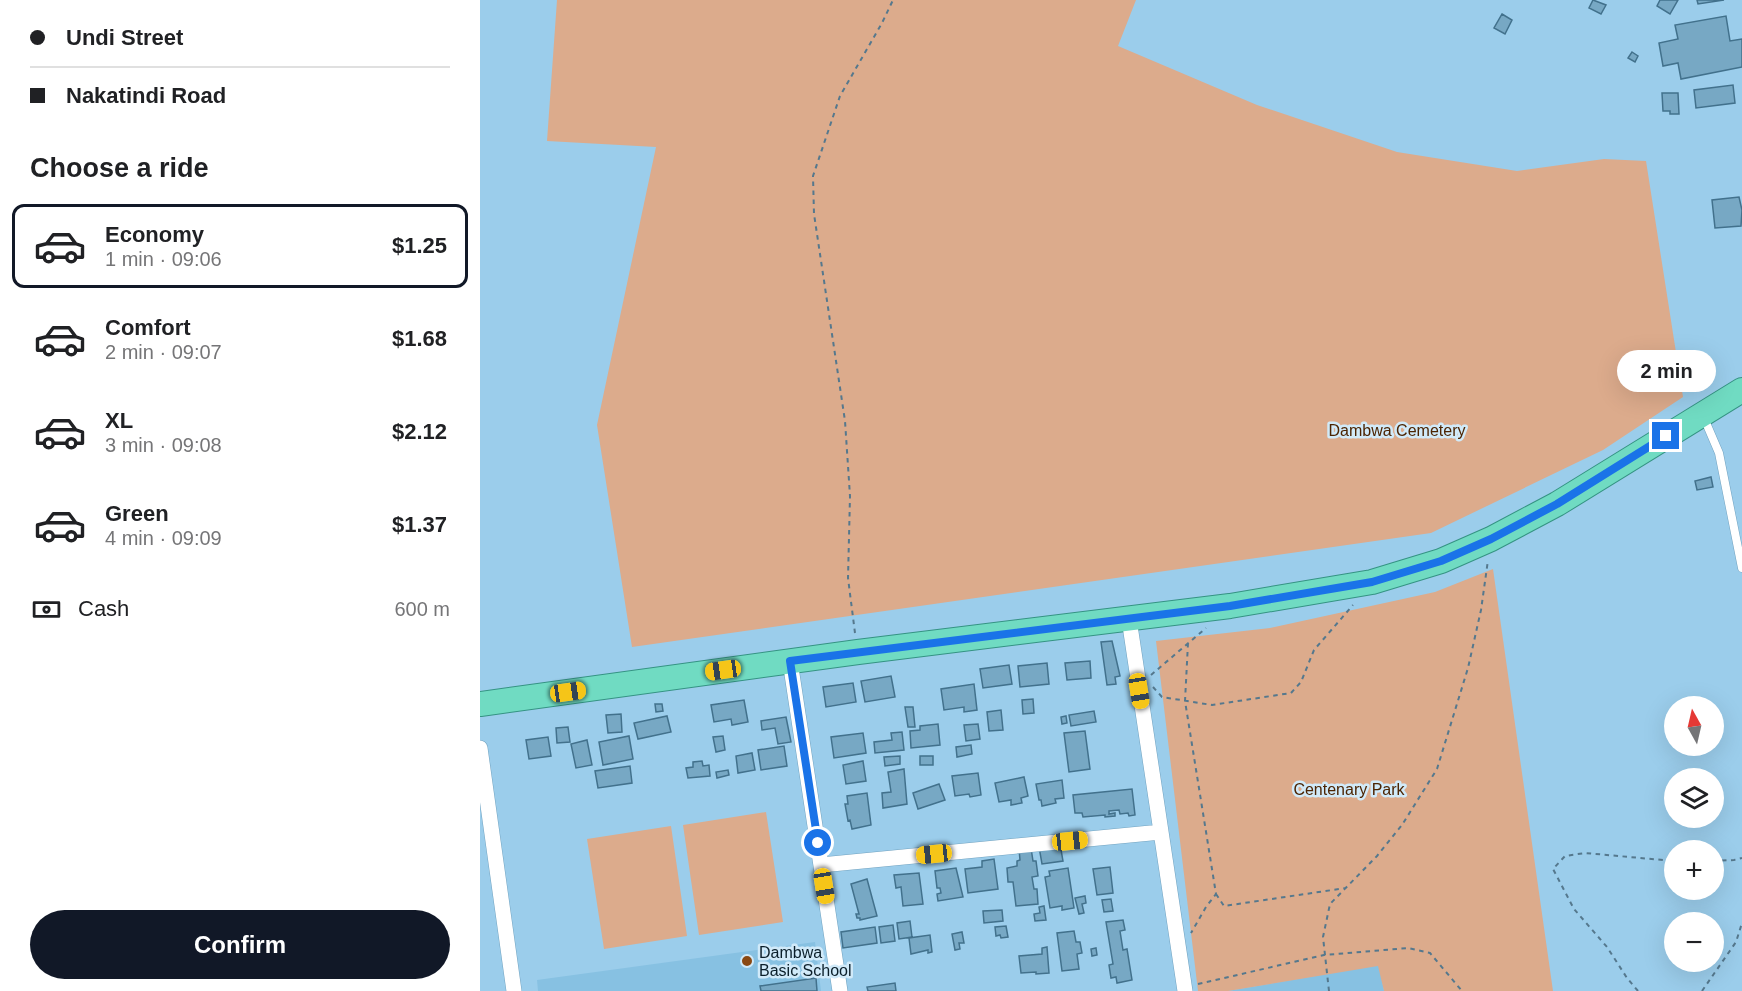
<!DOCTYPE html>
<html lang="en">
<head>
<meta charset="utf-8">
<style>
	:root { --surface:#fff; --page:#f2f2f2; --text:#202124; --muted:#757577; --line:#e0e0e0; --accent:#111827 }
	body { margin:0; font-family:Helvetica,sans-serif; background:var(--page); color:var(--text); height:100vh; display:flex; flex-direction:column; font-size:22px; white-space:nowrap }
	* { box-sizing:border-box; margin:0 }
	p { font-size:20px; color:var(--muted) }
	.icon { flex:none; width:33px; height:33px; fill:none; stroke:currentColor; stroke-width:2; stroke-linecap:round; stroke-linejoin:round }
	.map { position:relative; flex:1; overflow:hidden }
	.panel { display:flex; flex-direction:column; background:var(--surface); width:480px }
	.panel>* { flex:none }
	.banner { display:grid; align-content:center; height:132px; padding:0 30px; background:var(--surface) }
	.needle { width:39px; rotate:352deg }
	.controls { position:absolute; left:1184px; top:696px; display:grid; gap:12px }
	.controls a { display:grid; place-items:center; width:60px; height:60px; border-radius:50%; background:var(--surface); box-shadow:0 6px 24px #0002; font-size:30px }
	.end { position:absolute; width:27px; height:27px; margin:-14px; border:8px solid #1a73e8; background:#fff; box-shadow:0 0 0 3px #fff }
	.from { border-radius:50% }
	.bubble { position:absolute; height:42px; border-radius:21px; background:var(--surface); box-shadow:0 6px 24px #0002; font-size:20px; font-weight:600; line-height:42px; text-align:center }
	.car { position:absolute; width:18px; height:36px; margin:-18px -9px; border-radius:8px; box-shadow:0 0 4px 2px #0007; background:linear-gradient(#f5c518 24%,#345 0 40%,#f5c518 0 76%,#345 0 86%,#f5c518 0) }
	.banner b { display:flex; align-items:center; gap:21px; height:57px; font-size:22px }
	.banner b+b { border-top:2px solid var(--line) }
	.banner i { width:15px; height:15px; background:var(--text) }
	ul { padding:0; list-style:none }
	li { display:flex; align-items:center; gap:18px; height:84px; margin:0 12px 9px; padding:0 18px; border:3px solid transparent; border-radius:12px }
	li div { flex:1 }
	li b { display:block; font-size:22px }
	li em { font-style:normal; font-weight:600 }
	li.active { border-color:var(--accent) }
	li>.icon { width:54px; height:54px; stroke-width:1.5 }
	h2 { padding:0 30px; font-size:27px; line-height:72px }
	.pay { display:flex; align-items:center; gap:15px; height:66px; padding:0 30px; font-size:22px }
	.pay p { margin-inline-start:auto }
	.cta { display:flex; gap:12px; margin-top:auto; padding:12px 30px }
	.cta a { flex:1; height:69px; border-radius:36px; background:var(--accent); color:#fff; font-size:24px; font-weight:600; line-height:69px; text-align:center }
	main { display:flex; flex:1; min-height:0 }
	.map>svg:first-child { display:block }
	.built { fill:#87c1e2 }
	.green { fill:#dcab8c }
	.building { fill:#77a8c4; stroke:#42718c; stroke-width:1.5 }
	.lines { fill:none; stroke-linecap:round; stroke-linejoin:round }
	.service-casing { stroke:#72a3c0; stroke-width:9 }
	.minor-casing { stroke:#72a3c0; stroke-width:16 }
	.trunk-casing { stroke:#359383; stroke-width:26 }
	.path { stroke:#55788d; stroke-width:2; stroke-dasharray:4.5 4.5; stroke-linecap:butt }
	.service { stroke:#fff; stroke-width:8 }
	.minor { stroke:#fff; stroke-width:15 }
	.trunk { stroke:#70dbc2; stroke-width:24 }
	.route { stroke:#1a73e8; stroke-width:8 }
	.poi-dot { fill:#8a4913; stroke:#d1eaf9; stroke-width:2 }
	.labels { text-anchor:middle; stroke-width:5; stroke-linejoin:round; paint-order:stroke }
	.park-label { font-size:16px; fill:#4c2402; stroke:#d1eaf9 }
	.poi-label { font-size:16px; fill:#0b1f2a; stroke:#d1eaf9; text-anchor:start }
</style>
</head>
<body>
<main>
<section class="panel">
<div class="banner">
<b><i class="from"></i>Undi Street</b>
<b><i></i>Nakatindi Road</b>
</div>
<h2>Choose a ride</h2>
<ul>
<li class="active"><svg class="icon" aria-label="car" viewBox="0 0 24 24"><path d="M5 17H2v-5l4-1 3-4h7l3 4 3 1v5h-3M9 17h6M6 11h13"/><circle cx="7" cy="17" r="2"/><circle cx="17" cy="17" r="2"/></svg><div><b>Economy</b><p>1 min · 09:06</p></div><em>$1.25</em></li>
<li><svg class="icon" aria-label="car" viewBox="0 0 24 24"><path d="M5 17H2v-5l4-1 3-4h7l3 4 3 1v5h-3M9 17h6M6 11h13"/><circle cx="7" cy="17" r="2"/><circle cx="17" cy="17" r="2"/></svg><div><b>Comfort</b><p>2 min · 09:07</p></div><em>$1.68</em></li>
<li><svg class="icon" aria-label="car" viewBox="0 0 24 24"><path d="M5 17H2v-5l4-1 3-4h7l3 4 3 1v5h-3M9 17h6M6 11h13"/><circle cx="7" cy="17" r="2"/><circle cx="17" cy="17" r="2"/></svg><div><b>XL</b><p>3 min · 09:08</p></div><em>$2.12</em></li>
<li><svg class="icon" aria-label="car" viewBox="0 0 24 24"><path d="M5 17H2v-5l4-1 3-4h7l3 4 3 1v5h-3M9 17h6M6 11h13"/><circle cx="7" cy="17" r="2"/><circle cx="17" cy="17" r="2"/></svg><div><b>Green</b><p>4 min · 09:09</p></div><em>$1.37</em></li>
</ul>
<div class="pay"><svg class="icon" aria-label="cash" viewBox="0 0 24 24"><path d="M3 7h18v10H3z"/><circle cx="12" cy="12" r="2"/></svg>Cash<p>600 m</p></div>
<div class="cta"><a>Confirm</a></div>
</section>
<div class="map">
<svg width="1262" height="991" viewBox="0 0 1262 991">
	<rect width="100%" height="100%" fill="#9bcdeb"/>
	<path class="built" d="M335,942L341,991H58L57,980Z
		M899,965L904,991H748Z"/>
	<path class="green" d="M77,0H656L638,46L777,105L917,152L1037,171L1124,159L1166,161L1203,397L1123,450L951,533L152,647L117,425L176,147L67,141Z
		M1013,569L1073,991H904L898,966L748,991H718L676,641L790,628L955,592Z
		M286,812L303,922L219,935L203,825Z
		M191,826L207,936L124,949L107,839Z"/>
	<path class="building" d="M1113,0L1126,5L1121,14L1109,8Z
		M1180,0H1198L1190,14L1177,6Z
		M1217,0H1244L1218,4Z
		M1022,14L1032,20L1025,34L1014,28Z
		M1246,16L1250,41L1262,39V67L1201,79L1198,63L1183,66L1179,43L1198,39L1195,25Z
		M1152,52L1158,56L1155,62L1148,58Z
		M1253,85L1255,103L1216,108L1214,90Z
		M1182,93H1198L1199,114H1190V111H1183Z
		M1259,197L1262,210L1261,226L1235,228L1232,200Z
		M1231,477L1233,487L1217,490L1215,481Z
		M632,641L640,676L635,677L636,684L627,685L621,642Z
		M610,661L611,678L587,680L585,663Z
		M567,663L569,684L540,687L538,666Z
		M529,665L532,684L503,688L500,669Z
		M411,676L415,697L385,702L381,681Z
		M373,683L376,702L346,707L343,687Z
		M494,684L497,710L484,712V707L464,710L461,689Z
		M553,699L554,713L543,714L542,700Z
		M264,700L268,722L252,725L251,719L234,722L231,705Z
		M175,704H182L183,711L176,712Z
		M425,707H433L435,727H428Z
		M521,710L523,730L509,731L507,712Z
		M614,711L616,722L591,726L589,715Z
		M141,714L142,732L128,733L126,715Z
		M187,716L191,732L158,739L154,723Z
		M586,716L587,723L582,724L581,717Z
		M306,717L311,742L298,744L295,728L282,730L281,721Z
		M458,724L460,745L431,748L430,731L440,730V726Z
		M498,724L500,739L486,741L484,725Z
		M88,727L90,742L77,743L76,728Z
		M605,731L610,769L589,772L584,733Z
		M422,732L424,750L395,753L394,742L412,740L411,733Z
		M383,733L386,753L354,758L351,737Z
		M149,736L153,759L123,765L119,742Z
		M243,736L245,750L236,752L233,737Z
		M68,737L71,756L49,759L46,740Z
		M107,740L112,765L96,768L91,744Z
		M491,745L492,754L477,757L476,747Z
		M304,746L307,766L281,770L278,750Z
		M272,753L275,770L258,773L256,756Z
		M420,756V764L405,766L404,757Z
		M440,756H453V765H440Z
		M222,761L223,766L229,765L230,776L208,778L206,768L213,767V762Z
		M383,761L386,781L366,784L363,765Z
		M150,766L152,783L118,788L115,771Z
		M424,769L427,804L403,808L402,793L411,792L408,772Z
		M248,770L249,775L237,778L236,772Z
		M498,773L501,795L490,797L489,794L475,796L472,776Z
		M544,777L548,796L541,798L542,803L531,805V800L519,802L515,783Z
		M582,780L584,798L575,799L576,803L562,806L561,800H559L556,784Z
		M459,784L465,800L438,809L433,793Z
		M652,789L655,815L649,816L648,813L640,814L639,810L629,811V814L635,813V816L625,817V815L603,817L602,813H595L593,795Z
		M387,793L391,825L372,829L370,820L368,821L365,804H368L367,796Z
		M580,844L583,861L562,864L559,847Z
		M551,848L553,861H556L558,876L552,877L554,889H557L558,904L536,906L533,882H528L527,868L537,866V861L540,860L539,849Z
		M514,859L518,889L488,893L485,869L502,867V861Z
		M630,867L633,893L617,895L613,869Z
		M476,868L483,897L458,901L457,894L461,893L460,888H457L455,871Z
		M588,868L594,908L582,910V906L570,908L565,877L570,876L569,871Z
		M439,873L443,904L423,906L421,887L416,888L414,875Z
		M387,879L397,916L380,920V918H377L376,914H379L371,884Z
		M605,896L606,903L602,904L604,913L599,914L595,898Z
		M631,899L633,911L624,912L622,900Z
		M564,906L566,920L555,921L554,914L560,913L559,907Z
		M522,910L523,921L504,923L503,911Z
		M643,920L645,930L640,931L643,950L647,949L652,980L637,983L636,977L631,978L629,965L633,964L626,922Z
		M430,921L432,937L419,939L417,923Z
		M413,925L415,941L401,943L399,927Z
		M526,926L528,937L521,938L520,935L516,936L515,927Z
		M395,927L397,943L363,948L361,932Z
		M594,931L596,942H600L602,953L597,954L599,969L582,971L577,933Z
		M482,932L484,943H479L480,949L475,950L472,934Z
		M450,935L452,952L448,953V950L431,954L429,938Z
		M567,947L569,973L556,974V972L541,973L539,956L562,954V948Z
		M616,948L617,955L612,956L611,949Z
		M336,978L337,991H281L280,986Z
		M415,983L416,991H388L387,987Z"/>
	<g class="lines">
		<g class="service-casing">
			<path id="service" d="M1224,418L1239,453L1262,568"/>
		</g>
		<g class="minor-casing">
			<path id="minor" d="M649,619L705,991
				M310,661L360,991
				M0,748L34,991
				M341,865L681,832"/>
		</g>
		<g class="trunk-casing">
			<path id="trunk" d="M0,704L378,652L750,606L892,582L961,561L1011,539L1077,504L1262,390"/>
		</g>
		<path class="path" d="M375,633L368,578L370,496L365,421L334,214L333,176L360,96L402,23L413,0
			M708,643L705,701L736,894L726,907L711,933
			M671,675L726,628
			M673,687L682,697L732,705L811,693L821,682L834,650L873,605
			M1233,861L1254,860L1262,858
			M736,894L744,906L866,888
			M718,984L844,955L928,948L950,953L982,991
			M849,991L843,937L850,904L897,856L922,825L957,769L988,668L1001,610L1008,560
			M1158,991L1147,978L1127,947L1094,909L1073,869L1085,856L1105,853L1194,861
			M1222,991L1256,942L1262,923"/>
		<use href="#service" class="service"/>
		<use href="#minor" class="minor"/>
		<use href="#trunk" class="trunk"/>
	</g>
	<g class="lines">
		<path class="route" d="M338,843L310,661L750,606L892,582L961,561L1011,539L1077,504L1186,436"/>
	</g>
	<circle class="poi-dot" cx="267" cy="961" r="6"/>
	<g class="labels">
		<g class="park-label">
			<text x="917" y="436">Dambwa Cemetery</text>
			<text x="869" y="795">Centenary Park</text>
		</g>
		<g class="poi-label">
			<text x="279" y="958">Dambwa<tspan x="279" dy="18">Basic School</tspan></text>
		</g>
	</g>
</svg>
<div class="controls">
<a><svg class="needle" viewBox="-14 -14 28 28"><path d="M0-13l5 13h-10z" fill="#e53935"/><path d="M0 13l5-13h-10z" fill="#757577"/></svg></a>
<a><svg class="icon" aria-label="layers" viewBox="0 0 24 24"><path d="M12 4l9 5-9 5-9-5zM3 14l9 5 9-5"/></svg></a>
<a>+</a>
<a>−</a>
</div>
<i class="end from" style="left:338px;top:843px"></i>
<i class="end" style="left:1186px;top:436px"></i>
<div class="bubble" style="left:1137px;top:350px;width:99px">2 min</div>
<i class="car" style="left:243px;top:670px;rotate:262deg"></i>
<i class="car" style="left:659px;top:691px;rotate:171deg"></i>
<i class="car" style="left:88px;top:692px;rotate:82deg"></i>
<i class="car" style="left:590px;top:841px;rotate:84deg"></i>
<i class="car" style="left:454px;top:854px;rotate:264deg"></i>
<i class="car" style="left:344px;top:886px;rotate:171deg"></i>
</div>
</main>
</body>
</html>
